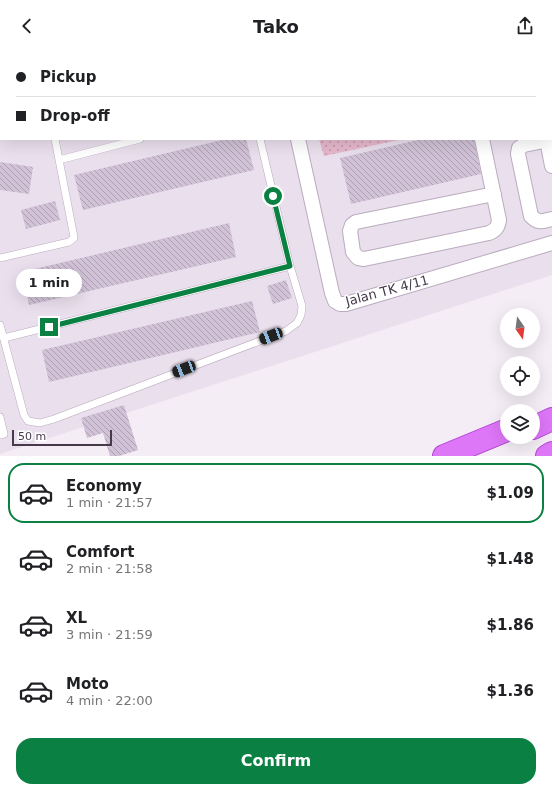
<!DOCTYPE html>
<html lang="en">
<head>
<meta charset="utf-8">
<style>
	:root { --surface:#fff; --page:#f6f6f6; --text:#202124; --muted:#757577; --line:#e0e0e0; --accent:#0b8043 }
	body { margin:0; font-family:"DejaVu Sans",sans-serif; background:var(--page); color:var(--text); height:100vh; display:flex; flex-direction:column; font-size:15px; white-space:nowrap }
	* { box-sizing:border-box; margin:0 }
	p { font-size:13px; color:var(--muted) }
	.icon { flex:none; width:22px; height:22px; fill:none; stroke:currentColor; stroke-width:2; stroke-linecap:round; stroke-linejoin:round }
	.map { position:relative; height:404px; overflow:hidden }
	.side { display:flex; flex-direction:column; background:var(--surface); flex:1 }
	.side>* { flex:none }
	.hud { position:absolute; left:0px; top:0px; width:552px; height:88px; box-shadow:0 4px 16px #0002; display:grid; align-content:center; height:88px; padding:0 16px; background:var(--surface) }
	.needle { width:26px; rotate:166deg }
	.tools { position:absolute; left:500px; top:256px; display:grid; gap:8px }
	.tools a { display:grid; place-items:center; width:40px; height:40px; border-radius:50%; background:var(--surface); box-shadow:0 4px 16px #0002; font-size:20px }
	.scale { position:absolute; left:12px; bottom:10px; width:100px; box-sizing:border-box; padding-left:4px; border:2px solid #463a4a; border-top:0; font-size:11px; line-height:14px; white-space:nowrap; color:#463a4a; -webkit-text-stroke:3px #fff; paint-order:stroke }
	.end { position:absolute; width:18px; height:18px; margin:-9px; border:5px solid #0b8043; background:#fff; box-shadow:0 0 0 2px #fff }
	.from { border-radius:50% }
	.bubble { position:absolute; height:28px; border-radius:14px; background:var(--surface); box-shadow:0 4px 16px #0002; font-size:13px; font-weight:700; line-height:28px; text-align:center }
	.car { position:absolute; width:12px; height:24px; margin:-12px -6px; border-radius:5px; box-shadow:0 0 3px 1px #0007; background:linear-gradient(#222 24%,#8ab4d8 0 40%,#222 0 76%,#8ab4d8 0 86%,#222 0) }
	.hud b { display:flex; align-items:center; gap:14px; height:38px; font-size:15px }
	.hud b+b { border-top:1px solid var(--line) }
	.hud i { width:10px; height:10px; background:var(--text) }
	ul { padding:7px 0 0; list-style:none }
	li { display:flex; align-items:center; gap:12px; height:60px; margin:0 8px 6px; padding:0 8px; border:2px solid transparent; border-radius:16px }
	li div { flex:1 }
	li b { display:block; font-size:15px }
	li em { font-style:normal; font-weight:700 }
	li.on { border-color:var(--accent) }
	li>.icon { width:36px; height:36px; stroke-width:1.5 }
	.action { display:flex; gap:8px; margin-top:auto; padding:8px 16px }
	.action a { flex:1; height:46px; border-radius:16px; background:var(--accent); color:#fff; font-size:16px; font-weight:700; line-height:46px; text-align:center }
	header { display:flex; justify-content:space-between; align-items:center; height:52px; padding:0 16px; background:var(--surface); font-size:18px; font-weight:700 }
	.map>svg:first-child { display:block }
	.residential { fill:#eadfed; fill-rule:evenodd }
	.park { fill:url(#park-dots) }
	.building { fill:url(#building-back-hatch) }
	.lines { fill:none; stroke-linecap:round; stroke-linejoin:round }
	.service-casing { stroke:#baacbe; stroke-width:8 }
	.minor-casing { stroke:#baacbe; stroke-width:16 }
	.motorway-casing { stroke:#b445d7; stroke-width:24 }
	.service { stroke:#fff; stroke-width:7 }
	.minor { stroke:#fff; stroke-width:14 }
	.motorway { stroke:#dd76f7; stroke-width:22 }
	.route { stroke:#0b8043; stroke-width:5 }
	.labels { text-anchor:middle; stroke-width:3; stroke-linejoin:round; paint-order:stroke }
	.street-label { font-size:13px; fill:#463a4a; stroke:#fff }
</style>
</head>
<body>
<header><svg class="icon" aria-label="back" viewBox="0 0 24 24"><path d="M15 5l-7 7 7 7"/></svg>Tako<svg class="icon" aria-label="share" viewBox="0 0 24 24"><path d="M12 15V3M7 8l5-5 5 5M5 13v7h14v-7"/></svg></header>
<div class="map">
<svg width="552" height="404" viewBox="0 0 552 404">
	<defs>
		<pattern id="park-dots" width="8" height="8" patternUnits="userSpaceOnUse"><rect width="8" height="8" fill="#e7b8cc"/><path d="M2 2h.1M6 6h.1" fill="none" stroke="#bd97a8" stroke-width="1.8" stroke-linecap="round"/></pattern>
		<pattern id="building-back-hatch" width="6" height="6" patternUnits="userSpaceOnUse"><rect width="6" height="6" fill="#d1c2d7"/><path d="M-1 5l2 2M0 0l6 6M5-1l2 2" fill="none" stroke="#ab9fb0"/></pattern>
	</defs>
	<rect width="100%" height="100%" fill="#f4edf5"/>
	<path class="residential" d="M0,0H552V223L0,402ZM1,1H551V87H1Z"/>
	<path class="park" d="M319,87H403L324,104Z"/>
	<path class="building" d="M226,87H246L254,118L83,158L74,123Z
		M422,87H474L481,122L351,152L340,106Z
		M0,110L33,115L29,142L0,138Z
		M55,149L60,168L26,177L21,158Z
		M229,171L236,205L29,253L22,220Z
		M286,228L292,246L273,252L267,234Z
		M252,249L260,280L49,330L42,298Z
		M124,353L138,398L119,404H110L103,381L87,386L81,366Z"/>
	<g class="lines">
		<g class="service-casing">
			<path id="service" d="M0,55H1
				M59,108L140,87
				M0,206L69,190L74,186L73,180L55,87
				M0,273L24,363L28,369L40,371L54,367L286,279L297,271L301,263L302,254L290,214
				M4,286L290,214L260,87
				M0,365L4,382L0,383"/>
		</g>
		<g class="minor-casing">
			<path id="minor" d="M12,0V1
				M279,0V1
				M464,0V1
				M551,3L552,7
				M298,87L332,241L335,249L340,252H346L552,191
				M482,87L499,168C498,175 496,178 489,181L364,207L358,206L353,200L350,179L352,173L356,170L494,142
				M552,87L524,93L519,96L518,102L531,164C539,172 542,169 552,167
				M547,88L552,114"/>
		</g>
		<g class="motorway-casing">
			<path id="motorway" d="M533,376L552,367
				M444,404L507,378
				M547,404L552,401"/>
		</g>
		<use href="#service" class="service"/>
		<use href="#minor" class="minor"/>
		<use href="#motorway" class="motorway"/>
	</g>
	<g class="lines">
		<path class="route" d="M49,275L290,214L273,144"/>
	</g>
	<g class="labels">
		<g class="street-label">
			<text transform="translate(387 238) rotate(-15)" y="5">Jalan TK 4/11</text>
		</g>
	</g>
</svg>
<div class="tools">
<a><svg class="needle" viewBox="-14 -14 28 28"><path d="M0-13l5 13h-10z" fill="#e53935"/><path d="M0 13l5-13h-10z" fill="#757577"/></svg></a>
<a><svg class="icon" aria-label="locate" viewBox="0 0 24 24"><circle cx="12" cy="12" r="6"/><path d="M12 2v4M12 18v4M2 12h4M18 12h4"/></svg></a>
<a><svg class="icon" aria-label="layers" viewBox="0 0 24 24"><path d="M12 4l9 5-9 5-9-5zM3 14l9 5 9-5"/></svg></a>
</div>
<div class="scale">50 m</div>
<i class="end from" style="left:273px;top:144px"></i>
<i class="end" style="left:49px;top:275px"></i>
<div class="bubble" style="left:16px;top:217px;width:66px">1 min</div>
<i class="car" style="left:271px;top:284px;rotate:249deg"></i>
<i class="car" style="left:184px;top:317px;rotate:249deg"></i>
<div class="hud">
<b><i class="from"></i>Pickup</b>
<b><i></i>Drop-off</b>
</div>
</div>
<section class="side">
<ul>
<li class="on"><svg class="icon" aria-label="car" viewBox="0 0 24 24"><path d="M5 17H2v-5l4-1 3-4h7l3 4 3 1v5h-3M9 17h6M6 11h13"/><circle cx="7" cy="17" r="2"/><circle cx="17" cy="17" r="2"/></svg><div><b>Economy</b><p>1 min · 21:57</p></div><em>$1.09</em></li>
<li><svg class="icon" aria-label="car" viewBox="0 0 24 24"><path d="M5 17H2v-5l4-1 3-4h7l3 4 3 1v5h-3M9 17h6M6 11h13"/><circle cx="7" cy="17" r="2"/><circle cx="17" cy="17" r="2"/></svg><div><b>Comfort</b><p>2 min · 21:58</p></div><em>$1.48</em></li>
<li><svg class="icon" aria-label="car" viewBox="0 0 24 24"><path d="M5 17H2v-5l4-1 3-4h7l3 4 3 1v5h-3M9 17h6M6 11h13"/><circle cx="7" cy="17" r="2"/><circle cx="17" cy="17" r="2"/></svg><div><b>XL</b><p>3 min · 21:59</p></div><em>$1.86</em></li>
<li><svg class="icon" aria-label="car" viewBox="0 0 24 24"><path d="M5 17H2v-5l4-1 3-4h7l3 4 3 1v5h-3M9 17h6M6 11h13"/><circle cx="7" cy="17" r="2"/><circle cx="17" cy="17" r="2"/></svg><div><b>Moto</b><p>4 min · 22:00</p></div><em>$1.36</em></li>
</ul>
<div class="action"><a>Confirm</a></div>
</section>
</body>
</html>
